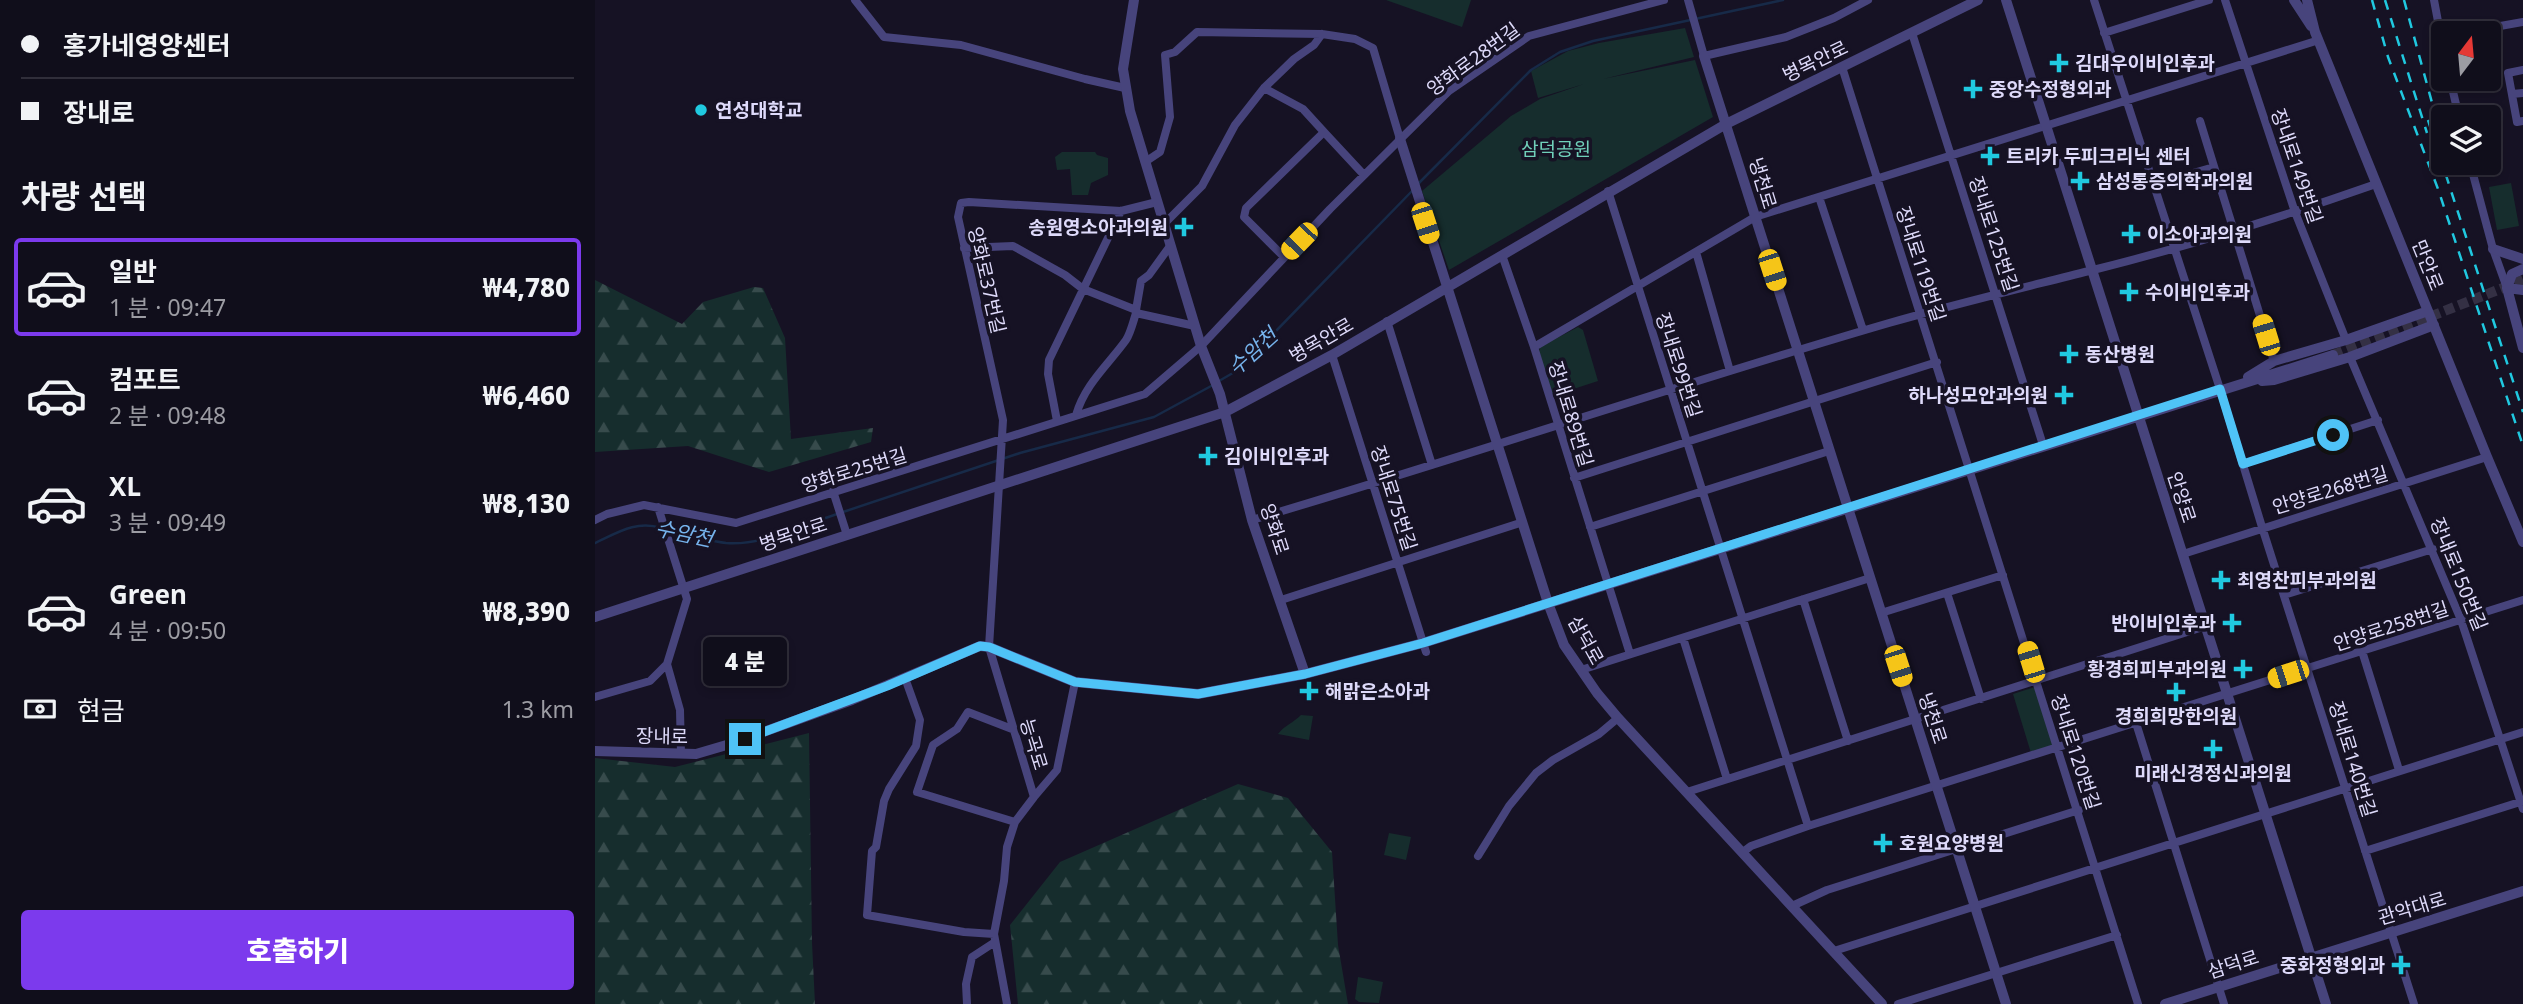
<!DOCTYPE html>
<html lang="ko">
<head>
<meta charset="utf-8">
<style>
	:root { --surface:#100e1b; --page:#1e1c28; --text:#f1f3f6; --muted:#9c9ca3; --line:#302e3a; --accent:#7c3aed }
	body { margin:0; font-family:"Noto Sans","Noto Sans KR",sans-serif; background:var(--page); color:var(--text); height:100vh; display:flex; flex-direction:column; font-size:26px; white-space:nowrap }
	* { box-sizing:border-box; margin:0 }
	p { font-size:23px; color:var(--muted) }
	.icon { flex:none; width:38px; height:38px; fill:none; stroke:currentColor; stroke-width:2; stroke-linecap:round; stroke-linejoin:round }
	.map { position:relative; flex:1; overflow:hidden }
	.side { display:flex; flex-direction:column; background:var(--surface); width:595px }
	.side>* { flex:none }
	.banner { display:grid; align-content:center; height:154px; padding:0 21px; background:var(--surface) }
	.needle { width:46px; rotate:16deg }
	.fabs { position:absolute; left:1836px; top:21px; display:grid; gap:14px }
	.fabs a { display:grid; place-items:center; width:70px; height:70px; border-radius:7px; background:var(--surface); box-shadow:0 4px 10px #0003,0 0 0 2px var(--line); font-size:35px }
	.end { position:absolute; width:32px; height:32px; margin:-16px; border:9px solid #4fc3f7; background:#111; box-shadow:0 0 0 4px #111 }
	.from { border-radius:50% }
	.bubble { position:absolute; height:49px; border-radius:7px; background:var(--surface); box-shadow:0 4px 10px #0003,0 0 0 2px var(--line); font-size:23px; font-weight:800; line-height:49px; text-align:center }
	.car { position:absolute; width:21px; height:42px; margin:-21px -10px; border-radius:9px; box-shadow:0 0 5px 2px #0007; background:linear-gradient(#f5c518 24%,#345 0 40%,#f5c518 0 76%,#345 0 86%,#f5c518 0) }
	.banner b { display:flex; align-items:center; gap:24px; height:66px; font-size:26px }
	.banner b+b { border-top:2px solid var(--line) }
	.banner i { width:18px; height:18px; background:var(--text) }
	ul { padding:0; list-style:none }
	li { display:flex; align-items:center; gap:21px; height:98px; margin:0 14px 10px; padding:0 7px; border:4px solid transparent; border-radius:7px }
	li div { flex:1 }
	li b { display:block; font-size:26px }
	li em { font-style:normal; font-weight:800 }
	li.current { border-color:var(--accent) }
	li>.icon { width:63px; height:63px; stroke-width:1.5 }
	h2 { padding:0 21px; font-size:32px; line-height:84px }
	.pay { display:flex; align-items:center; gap:18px; height:77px; padding:0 21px; font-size:26px }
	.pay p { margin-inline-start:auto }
	.button { display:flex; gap:14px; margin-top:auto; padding:14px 21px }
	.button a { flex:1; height:80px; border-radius:7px; background:var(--accent); color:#fff; font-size:28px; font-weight:800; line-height:80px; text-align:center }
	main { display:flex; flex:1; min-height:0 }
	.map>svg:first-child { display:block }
	.green { fill:#162d2d }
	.forest { fill:url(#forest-firs) }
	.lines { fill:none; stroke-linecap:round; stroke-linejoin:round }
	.stream { stroke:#172a48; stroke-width:2.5 }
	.tertiary-tunnel { stroke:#343044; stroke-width:10; stroke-dasharray:10 5; stroke-linecap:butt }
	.minor { stroke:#47447c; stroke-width:8 }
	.tertiary { stroke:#47447c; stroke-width:10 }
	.rail { stroke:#20c9e0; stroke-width:2.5; stroke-dasharray:10 9; stroke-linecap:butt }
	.route { stroke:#4fc3f7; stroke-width:9 }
	.poi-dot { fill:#20c9e0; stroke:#161224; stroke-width:2.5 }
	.labels { text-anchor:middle; stroke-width:7; stroke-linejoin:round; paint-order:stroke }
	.street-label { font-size:19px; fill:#dedafa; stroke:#161224 }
	.poi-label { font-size:19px; font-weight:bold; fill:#dedafa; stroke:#161224; text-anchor:start }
	.park-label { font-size:19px; fill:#70d0ba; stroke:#161224 }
	.water-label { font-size:21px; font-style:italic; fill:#76b3ec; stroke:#161224 }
</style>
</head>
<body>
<main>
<section class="side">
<div class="banner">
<b><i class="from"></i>홍가네영양센터</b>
<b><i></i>장내로</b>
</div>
<h2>차량 선택</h2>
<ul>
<li class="current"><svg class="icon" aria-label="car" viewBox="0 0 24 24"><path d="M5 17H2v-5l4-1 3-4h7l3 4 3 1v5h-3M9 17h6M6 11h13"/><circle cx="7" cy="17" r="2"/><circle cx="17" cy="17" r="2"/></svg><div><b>일반</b><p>1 분 · 09:47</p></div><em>₩4,780</em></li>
<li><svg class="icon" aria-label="car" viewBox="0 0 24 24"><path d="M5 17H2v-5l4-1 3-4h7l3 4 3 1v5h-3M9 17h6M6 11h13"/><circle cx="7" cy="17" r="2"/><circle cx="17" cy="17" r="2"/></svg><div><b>컴포트</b><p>2 분 · 09:48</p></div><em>₩6,460</em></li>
<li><svg class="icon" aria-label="car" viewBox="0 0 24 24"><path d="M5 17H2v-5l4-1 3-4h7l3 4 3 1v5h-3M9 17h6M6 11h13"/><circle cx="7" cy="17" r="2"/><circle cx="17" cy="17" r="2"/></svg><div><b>XL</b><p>3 분 · 09:49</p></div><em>₩8,130</em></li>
<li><svg class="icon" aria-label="car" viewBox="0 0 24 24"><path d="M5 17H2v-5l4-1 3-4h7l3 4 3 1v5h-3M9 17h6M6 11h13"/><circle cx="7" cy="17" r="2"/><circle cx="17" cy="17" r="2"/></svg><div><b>Green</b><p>4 분 · 09:50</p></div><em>₩8,390</em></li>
</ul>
<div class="pay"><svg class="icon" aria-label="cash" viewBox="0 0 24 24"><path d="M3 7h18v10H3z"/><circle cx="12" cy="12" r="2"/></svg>현금<p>1.3 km</p></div>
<div class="button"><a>호출하기</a></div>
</section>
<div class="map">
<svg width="1928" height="1004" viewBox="0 0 1928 1004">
	<defs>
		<pattern id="forest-firs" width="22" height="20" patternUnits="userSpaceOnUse" patternTransform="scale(1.75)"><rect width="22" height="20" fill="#162d2d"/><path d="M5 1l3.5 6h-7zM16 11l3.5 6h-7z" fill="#374b4c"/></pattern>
	</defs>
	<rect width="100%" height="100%" fill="#161224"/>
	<path class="green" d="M791,0H876L867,27Z
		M1090,28L1099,57L1008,79L1100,60L1118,117L854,270L827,191L916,116L945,99L989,84L943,98L936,71L973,51L1004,43Z
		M467,152H500L502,155L513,158V175L496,183L493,195H477L475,169L462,170L460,157Z
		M1916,183L1924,226L1902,230L1894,187Z
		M983,327L988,330L1003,381L957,396L944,352L945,347Z
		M1440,687L1458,746L1436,753L1418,694Z
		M706,715L718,716L714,740L683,734C690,725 698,723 706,715Z
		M794,833L816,837L811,860L789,855Z
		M763,977L788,982L784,1003L764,1002L760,999Z"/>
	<path class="forest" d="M0,280L87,324L108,302L159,287L168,288L190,338L196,439L278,428L276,442L174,472L93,446L0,452Z
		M214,733L217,943L220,1004H0V758L80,767Z
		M643,784L693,798L737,852L743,945L753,1004H423L415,925L465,862Z"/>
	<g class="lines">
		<path class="stream" d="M822,185L936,70L965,52L998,41L1188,0
			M624,381L643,370L818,190
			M248,512L425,453L559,417L618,385
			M72,530C91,535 112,541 131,543C168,546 208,525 242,514
			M0,543C22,533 41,520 66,528"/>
		<path class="tertiary-tunnel" d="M1738,355L1928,280"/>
		<path class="minor" d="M260,0L289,37L366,45L490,79L530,88
			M1093,0L1109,56L1191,37L1239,18L1273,0
			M1499,0L1625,389L1667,527L1819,1004
			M1630,0L1700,212L1751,340
			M1839,0L1848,48
			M1317,33L1448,445
			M1509,33L1614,0
			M1866,33L1928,22
			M1247,67L1543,1004
			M1928,70L1913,73L1922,122L1928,121
			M1855,79L1864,117
			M669,88L708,109L729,132
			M1917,94L1928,93
			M1605,121L1679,361
			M550,162L565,152L575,117L570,55L580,52L602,32L727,34L760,39L778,48L805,139
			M1875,163L1898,249L1912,288
			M1560,184L1619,167
			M1013,191L1213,826
			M1224,197L1268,330
			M569,224L607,186L640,125L669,88L699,59L719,45L727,34
			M369,248L418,246L470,275L488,289L541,310V313L600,326
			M1101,252L1135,371
			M907,255L939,347L1035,654
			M689,257L649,217L651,208L729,132L769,175
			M541,310L546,281L554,275L575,246
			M792,321L837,465
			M939,347L1160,217L1724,40
			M737,355L831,652
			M1755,357L1866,620L1928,809
			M481,415C490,384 513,365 531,340C536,332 538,322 541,313
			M462,421L453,374L454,360L526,211
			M1648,464L1783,420
			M979,478L1342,362
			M238,491L252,535
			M0,520L12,514L49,505L141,523L550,394L606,346L735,209L854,91L934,36L1069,0
			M657,520C870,457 1081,385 1294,323C1360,304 1427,288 1494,271C1591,247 1687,217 1781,184
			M995,527L1234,451
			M1588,554L1892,457
			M1352,593L1386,699
			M1689,595L1838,549
			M1208,599L1253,741
			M686,600L925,523
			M1286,613L1408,575
			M1088,638L1132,779
			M1767,651L1804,770
			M72,664L85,710L86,754
			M986,670L1275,578
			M310,678L325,720L321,746L294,789L289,801L281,847L277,851L272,915L369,932L399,934
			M0,697L55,681L72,664L92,599L63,507
			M1541,723L1629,1004
			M417,729L373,712L362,729L338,745L322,792L420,822
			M1092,792L1611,626
			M439,797L462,770L480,682
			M1770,851L1928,801
			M1148,852L1156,846L1213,826L1928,600
			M883,856L914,806L941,773L958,760L1004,734L1023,718
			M1197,906L1232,890L1484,810
			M1239,951L1928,732
			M372,1004L371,984L377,957L400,942
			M412,1004L399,934L409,881L412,847L420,822L439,797L394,647L408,420L363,217L366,203L374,202L526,211L562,202
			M1303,1004L1522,935"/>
		<path class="tertiary" d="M539,0L528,69L535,111L606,346L625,394L657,520L710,674
			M1411,0L1731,1004
			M1699,0L1716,26
			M1712,0L1720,32L1892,457L1928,542
			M1109,56L1411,1004
			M805,139L953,603L969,645L1002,693L1023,718L1287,1004
			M1898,249L1928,259
			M1912,288L1928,348
			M1912,288L1917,274L1928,269
			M1912,288L1928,290
			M1653,377L1679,361L1751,340L1833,311
			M1667,381L1679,380L1755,357L1839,325
			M0,617L630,412L737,355L1131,124L1383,0
			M0,751L101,754L135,744L257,700L385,646L394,647L480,682L603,694L710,674L828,643L1738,355
			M1570,1004L1928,891"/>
		<path class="rail" d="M1777,0L1793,57L1843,189L1928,446
			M1790,0L1832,133
			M1809,0L1845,132
			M1833,120L1928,412"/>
	</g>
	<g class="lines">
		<path class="route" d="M150,739L292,686L385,646L394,647L480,682L603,694L710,674L828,643L1625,389L1648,464L1738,435"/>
	</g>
	<g class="poi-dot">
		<path d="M1460.5 52.5h7v7h7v7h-7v7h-7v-7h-7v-7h7z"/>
		<path d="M1374.5 78.5h7v7h7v7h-7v7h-7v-7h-7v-7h7z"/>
		<circle cx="106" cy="110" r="7"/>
		<path d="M1391.5 145.5h7v7h7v7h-7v7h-7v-7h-7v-7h7z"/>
		<path d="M1481.5 170.5h7v7h7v7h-7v7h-7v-7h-7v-7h7z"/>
		<path d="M585.5 216.5h7v7h7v7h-7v7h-7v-7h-7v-7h7z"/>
		<path d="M1532.5 223.5h7v7h7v7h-7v7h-7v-7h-7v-7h7z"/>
		<path d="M1530.5 281.5h7v7h7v7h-7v7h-7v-7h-7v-7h7z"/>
		<path d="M1470.5 343.5h7v7h7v7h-7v7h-7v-7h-7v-7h7z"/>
		<path d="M1465.5 384.5h7v7h7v7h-7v7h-7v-7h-7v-7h7z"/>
		<path d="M609.5 445.5h7v7h7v7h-7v7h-7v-7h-7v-7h7z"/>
		<path d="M1622.5 569.5h7v7h7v7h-7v7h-7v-7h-7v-7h7z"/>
		<path d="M1633.5 612.5h7v7h7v7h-7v7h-7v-7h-7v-7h7z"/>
		<path d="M1644.5 658.5h7v7h7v7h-7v7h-7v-7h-7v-7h7z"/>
		<path d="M710.5 680.5h7v7h7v7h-7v7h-7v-7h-7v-7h7z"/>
		<path d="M1577.5 681.5h7v7h7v7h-7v7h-7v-7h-7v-7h7z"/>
		<path d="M1614.5 738.5h7v7h7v7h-7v7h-7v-7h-7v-7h7z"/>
		<path d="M1284.5 832.5h7v7h7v7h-7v7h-7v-7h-7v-7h7z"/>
		<path d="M1802.5 954.5h7v7h7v7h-7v7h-7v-7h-7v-7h7z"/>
	</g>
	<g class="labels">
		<g class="street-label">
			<text transform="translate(878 59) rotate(-36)" y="7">양화로28번길</text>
			<text transform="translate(1220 61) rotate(-26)" y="7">병목안로</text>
			<text transform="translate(1702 166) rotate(71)" y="7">장내로149번길</text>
			<text transform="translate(1168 183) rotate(73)" y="7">냉천로</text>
			<text transform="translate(1399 234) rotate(72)" y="7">장내로125번길</text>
			<text transform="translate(1326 264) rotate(72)" y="7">장내로119번길</text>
			<text transform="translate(1833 265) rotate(68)" y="7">만안로</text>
			<text transform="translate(392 280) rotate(77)" y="7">양화로37번길</text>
			<text transform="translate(726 340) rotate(-30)" y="7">병목안로</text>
			<text transform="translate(1084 365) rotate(72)" y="7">장내로99번길</text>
			<text transform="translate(976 414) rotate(73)" y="7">장내로89번길</text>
			<text transform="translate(259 470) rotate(-17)" y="7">양화로25번길</text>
			<text transform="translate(1735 490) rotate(-17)" y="7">안양로268번길</text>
			<text transform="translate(1587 497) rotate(72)" y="7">안양로</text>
			<text transform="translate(799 498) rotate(72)" y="7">장내로75번길</text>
			<text transform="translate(680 529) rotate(72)" y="7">양화로</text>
			<text transform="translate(198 534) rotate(-18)" y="7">병목안로</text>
			<text transform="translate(1864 574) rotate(68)" y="7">장내로150번길</text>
			<text transform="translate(1796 626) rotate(-18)" y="7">안양로258번길</text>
			<text transform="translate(991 640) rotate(61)" y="7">삼덕로</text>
			<text transform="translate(1338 718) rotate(72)" y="7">냉천로</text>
			<text transform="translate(67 736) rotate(1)" y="7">장내로</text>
			<text transform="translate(439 744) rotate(73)" y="7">능곡로</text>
			<text transform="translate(1481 752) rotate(72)" y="7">장내로120번길</text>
			<text transform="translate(1758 759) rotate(73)" y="7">장내로140번길</text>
			<text transform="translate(1817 908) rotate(-17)" y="7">관악대로</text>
			<text transform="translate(1638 964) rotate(-18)" y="7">삼덕로</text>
		</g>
		<g class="poi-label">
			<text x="1480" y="70">김대우이비인후과</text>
			<text x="1394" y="96">중앙수정형외과</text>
			<text x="120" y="117">연성대학교</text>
			<text x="1411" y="163">트리카 두피크리닉 센터</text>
			<text x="1501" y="188">삼성통증의학과의원</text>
			<text x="573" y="234" text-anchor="end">송원영소아과의원</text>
			<text x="1552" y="241">이소아과의원</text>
			<text x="1550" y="299">수이비인후과</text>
			<text x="1490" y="361">동산병원</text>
			<text x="1453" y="402" text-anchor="end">하나성모안과의원</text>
			<text x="629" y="463">김이비인후과</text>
			<text x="1642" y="587">최영찬피부과의원</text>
			<text x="1621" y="630" text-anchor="end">반이비인후과</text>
			<text x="1632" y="676" text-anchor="end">황경희피부과의원</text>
			<text x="730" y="698">해맑은소아과</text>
			<text x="1581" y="723" text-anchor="middle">경희희망한의원</text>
			<text x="1618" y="780" text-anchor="middle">미래신경정신과의원</text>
			<text x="1304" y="850">호원요양병원</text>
			<text x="1790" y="972" text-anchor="end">중화정형외과</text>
		</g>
		<g class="park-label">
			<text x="961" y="156">삼덕공원</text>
		</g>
		<g class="water-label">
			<text transform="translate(658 352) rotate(-42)" y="7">수암천</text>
			<text transform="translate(89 534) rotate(12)" y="7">수암천</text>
		</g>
	</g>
</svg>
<div class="fabs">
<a><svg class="needle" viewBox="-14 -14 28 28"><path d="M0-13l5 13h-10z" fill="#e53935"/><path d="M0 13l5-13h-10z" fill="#9c9ca3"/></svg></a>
<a><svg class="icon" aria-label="layers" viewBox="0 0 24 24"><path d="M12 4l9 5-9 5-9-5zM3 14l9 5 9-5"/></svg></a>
</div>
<i class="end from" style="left:1738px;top:435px"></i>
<i class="end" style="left:150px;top:739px"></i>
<div class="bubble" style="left:108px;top:637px;width:84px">4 분</div>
<i class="car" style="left:830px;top:223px;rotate:162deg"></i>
<i class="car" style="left:704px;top:241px;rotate:224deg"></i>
<i class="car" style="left:1177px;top:270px;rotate:162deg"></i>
<i class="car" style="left:1671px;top:335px;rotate:343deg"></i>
<i class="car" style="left:1436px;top:662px;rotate:343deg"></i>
<i class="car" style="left:1303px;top:666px;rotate:162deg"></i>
<i class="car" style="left:1693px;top:674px;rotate:252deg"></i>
</div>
</main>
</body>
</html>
